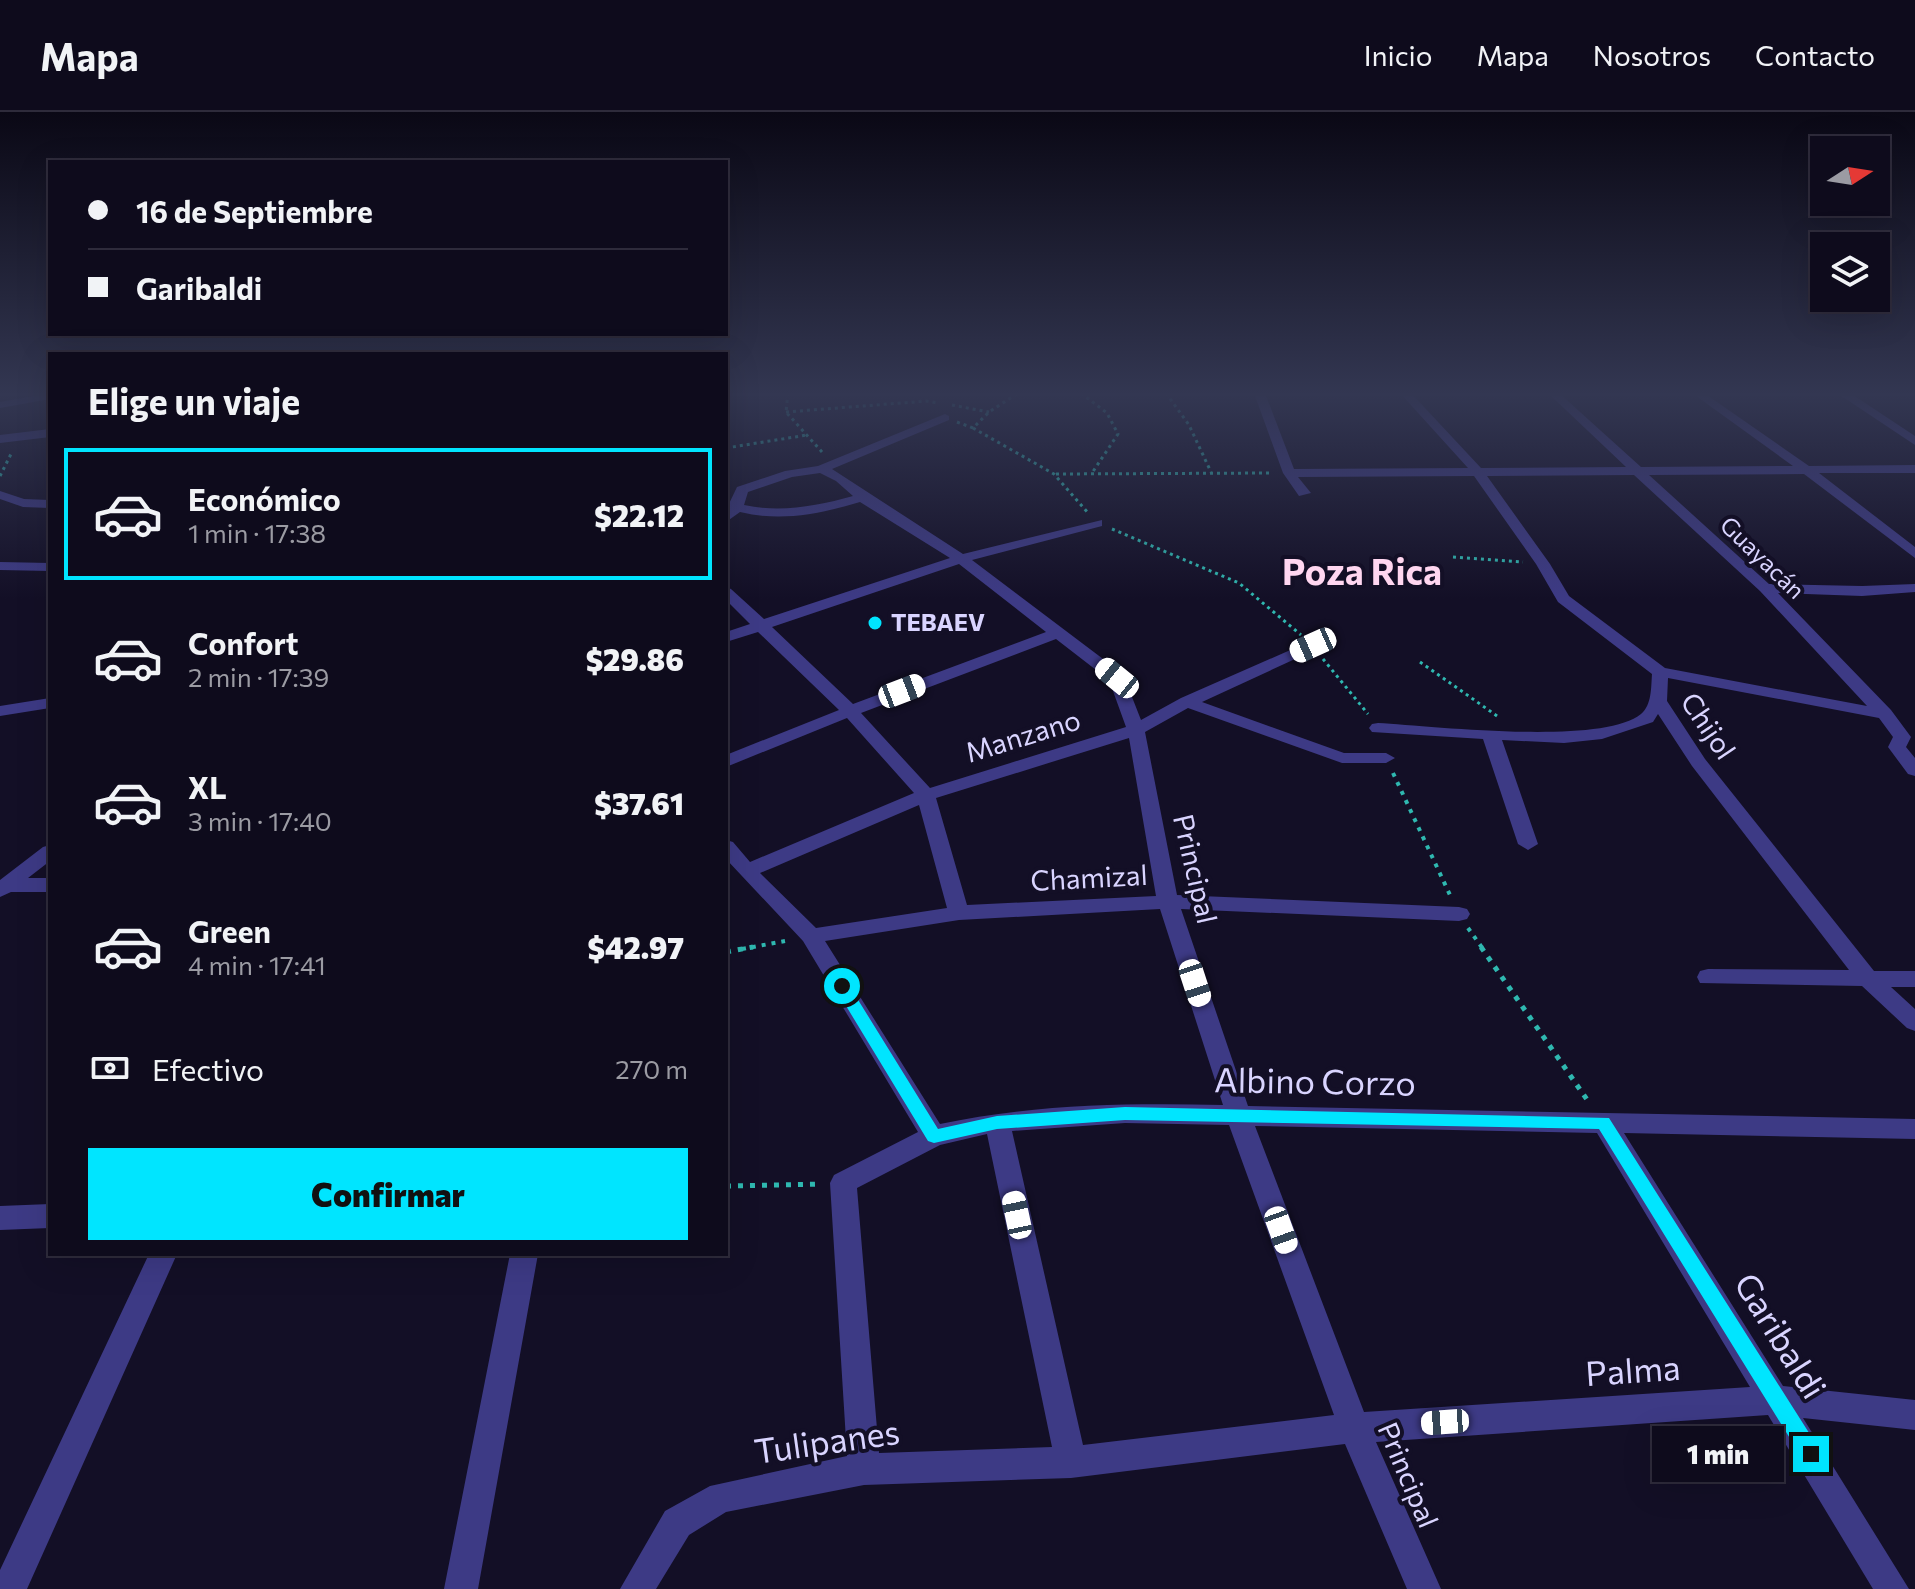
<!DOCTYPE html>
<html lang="es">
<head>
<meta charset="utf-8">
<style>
	:root { --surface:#0e0b1c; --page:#171425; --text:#f1f3f6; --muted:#9b9ba3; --line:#2e2b3b; --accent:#00e5ff }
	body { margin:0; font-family:Commissioner,sans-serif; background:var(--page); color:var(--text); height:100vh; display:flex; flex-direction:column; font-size:30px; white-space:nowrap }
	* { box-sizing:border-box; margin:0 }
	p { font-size:26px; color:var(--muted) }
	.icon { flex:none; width:44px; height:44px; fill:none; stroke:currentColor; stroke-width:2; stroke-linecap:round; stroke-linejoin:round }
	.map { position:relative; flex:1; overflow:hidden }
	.details { position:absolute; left:48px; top:240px; width:680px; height:904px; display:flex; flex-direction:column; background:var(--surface); border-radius:0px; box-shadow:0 8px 32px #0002,0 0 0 2px var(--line) }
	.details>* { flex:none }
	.banner { position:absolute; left:48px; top:48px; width:680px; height:176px; border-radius:0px; box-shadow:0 8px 32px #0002,0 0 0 2px var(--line); display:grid; align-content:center; height:176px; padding:0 40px; background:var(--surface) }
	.needle { width:52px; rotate:78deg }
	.controls { position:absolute; left:1810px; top:24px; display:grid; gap:16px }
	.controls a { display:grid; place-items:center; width:80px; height:80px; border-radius:0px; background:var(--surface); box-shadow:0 8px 32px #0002,0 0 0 2px var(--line); font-size:40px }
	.end { position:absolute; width:36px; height:36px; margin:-18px; border:10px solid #00e5ff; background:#111; box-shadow:0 0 0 4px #111 }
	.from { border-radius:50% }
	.bubble { position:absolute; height:56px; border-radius:0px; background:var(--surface); box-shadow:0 8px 32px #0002,0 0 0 2px var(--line); font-size:26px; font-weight:800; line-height:56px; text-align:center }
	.car { position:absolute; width:24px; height:48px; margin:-24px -12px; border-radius:10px; box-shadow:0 0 6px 2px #0007; background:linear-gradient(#fff 24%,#345 0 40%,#fff 0 76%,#345 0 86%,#fff 0) }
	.banner b { display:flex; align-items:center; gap:28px; height:76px; font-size:30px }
	.banner b+b { border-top:2px solid var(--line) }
	.banner i { width:20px; height:20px; background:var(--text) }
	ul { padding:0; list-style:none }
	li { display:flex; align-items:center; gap:24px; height:132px; margin:0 16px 12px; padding:0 24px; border:4px solid transparent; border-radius:0px }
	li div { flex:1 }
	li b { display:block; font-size:30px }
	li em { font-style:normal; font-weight:800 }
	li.active { border-color:var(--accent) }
	li>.icon { width:72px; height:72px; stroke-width:1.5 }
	h2 { padding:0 40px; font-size:36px; line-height:96px }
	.pay { display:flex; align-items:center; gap:20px; height:88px; padding:0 40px; font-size:30px }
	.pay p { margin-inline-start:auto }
	.action { display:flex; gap:16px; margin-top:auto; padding:16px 40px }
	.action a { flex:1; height:92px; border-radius:0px; background:var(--accent); color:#111; font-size:32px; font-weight:800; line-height:92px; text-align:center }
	header { display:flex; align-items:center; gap:48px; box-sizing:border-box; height:112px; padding:0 40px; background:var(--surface); border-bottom:2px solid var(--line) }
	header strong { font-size:38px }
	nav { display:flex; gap:44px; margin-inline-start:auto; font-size:28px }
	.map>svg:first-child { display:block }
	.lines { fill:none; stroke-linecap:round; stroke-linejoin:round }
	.path-far2 { stroke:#2fb8b0; stroke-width:3; stroke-dasharray:3 4; stroke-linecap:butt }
	.path-far1 { stroke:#2fb8b0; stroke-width:4; stroke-dasharray:4 6; stroke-linecap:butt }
	.path { stroke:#2fb8b0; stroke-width:5; stroke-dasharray:5 7; stroke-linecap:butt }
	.minor { fill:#3d3a85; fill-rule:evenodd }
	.route { fill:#00e5ff }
	.poi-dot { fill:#00e5ff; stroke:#130f26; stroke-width:3 }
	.labels { text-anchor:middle; stroke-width:8; stroke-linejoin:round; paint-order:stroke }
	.far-street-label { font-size:24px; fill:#d9d4ff; stroke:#130f26 }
	.far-poi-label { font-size:24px; font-weight:bold; fill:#d9d4ff; stroke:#130f26; text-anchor:start }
	.street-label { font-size:28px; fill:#d9d4ff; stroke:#130f26 }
	.near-street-label { font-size:34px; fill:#d9d4ff; stroke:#130f26 }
	.far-town-label { font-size:36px; font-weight:bold; fill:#ffd6f0; stroke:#130f26 }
</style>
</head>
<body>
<header>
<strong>Mapa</strong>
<nav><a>Inicio</a><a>Mapa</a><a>Nosotros</a><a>Contacto</a></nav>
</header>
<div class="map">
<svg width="1915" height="1477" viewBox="0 0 1915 1477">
	<rect width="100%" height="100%" fill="#130f26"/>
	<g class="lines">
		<path class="path-far2" d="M788,281L786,300L822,340
			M1081,281L1107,301L1118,322L1092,361
			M1166,281L1189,313L1211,360
			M952,293L989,300
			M786,300L926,289L939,291
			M957,310L973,316L989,300L1018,281
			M973,316L1054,362L1089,402
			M726,336L807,323
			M1056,362L1271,361
			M0,364L11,342
			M1112,417L1239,471L1301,523
			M1453,445L1523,450
			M1323,547L1368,602
			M1420,550L1500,606"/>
		<path class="path-far1" d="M1393,661L1450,783
			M1468,816L1483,837
			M742,837L785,829"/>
		<path class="path" d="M1481,835L1588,989
			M726,840L753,835
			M726,1074L821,1072"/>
		<path class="minor" d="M50,281V287L0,296V290Z
			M1254,281H1265L1294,357L1468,356L1400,281H1411L1481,356L1626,355L1548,281H1559L1641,355L1793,354L1692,281H1704L1809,354L1915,353V361H1819L1915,435V446L1804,362L1649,363L1769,472L1862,474L1915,472V480L1862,484L1778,481L1891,598L1911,625L1906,635L1915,646V664L1908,662L1888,635L1893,625L1879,606L1668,566L1667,589L1705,647L1874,859H1915V875H1891L1915,897V919L1907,916L1862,874L1700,871L1697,865L1700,859L1708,857L1849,858L1692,654L1658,602L1653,610L1602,627L1564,631L1502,628L1538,732L1528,738L1518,732L1483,627L1372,620L1369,616L1372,612L1378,611C1432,614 1602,634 1641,602C1652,593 1651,575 1652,562L1558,490L1536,452L1474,364L1298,365L1311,381L1299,384L1283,361ZM1634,363L1760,479L1867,594L1665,556L1569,484L1550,452L1487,364Z
			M1837,281H1850L1915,324V333Z
			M945,302L949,304V308L832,357L963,442L1102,408V414L972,448L1123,562L1141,608L1181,586L1313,528L1319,530V536L1202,590L1344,641H1386L1395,646L1386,651H1342L1188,596L1145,620L1177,783L1459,795L1467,797L1470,802L1467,807L1459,809L1181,797L1248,994L1915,1007V1027L1624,1021L1783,1274L1915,1288V1318L1803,1306L1909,1477H1873L1768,1303L1376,1330L1441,1477H1407L1345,1332L1071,1366L864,1373L726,1400L689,1423L656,1477H620L665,1399L710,1374L847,1344L830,1071L834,1063L918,1020L803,829L726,747V728L733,730L750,750L914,681L847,606L726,655V643L839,598L758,520L726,530V520L750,512L726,488V475L731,477L764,507L950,446L860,390C820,402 781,410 740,400L726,410V398L737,375L785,359L818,354ZM820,361L836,369L853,384C817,394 781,401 744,393L748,380L792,365ZM959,452L1046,520L853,592L772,515ZM1056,527L1109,568L1126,615L930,676L861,601ZM1129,626L1156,784L967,793L936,686ZM919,693L947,796L816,816L760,761ZM1160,797L1223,993C1127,991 1034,992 940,1012L825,829L959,808ZM1125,1011L1229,1013L1334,1303L1083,1333L1012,1019ZM1255,1014L1597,1021L1750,1275L1364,1300ZM987,1022L1052,1335L879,1341L857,1076L940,1033Z
			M50,317V325L0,331V323Z
			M0,379L24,387L50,388V396L23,395L0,387Z
			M0,450L50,451V459L0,458Z
			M50,586V596L0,604V594Z
			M50,733V749L28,766H50V780H11L0,785V768L43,735Z
			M50,1092V1116L0,1118V1094Z
			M149,1142H177L27,1477H0V1458Z
			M510,1142H538L478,1477H444Z"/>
	</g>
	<linearGradient id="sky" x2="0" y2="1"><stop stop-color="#0a0815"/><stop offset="0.58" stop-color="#333752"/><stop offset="1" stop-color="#333752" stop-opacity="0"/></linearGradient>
	<rect width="1915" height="487" fill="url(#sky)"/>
	<path class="route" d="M842,869L847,870L938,1017L997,1004L1125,995L1609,1006L1818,1335L1821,1342L1818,1349L1811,1352L1804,1349L1599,1017L1125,1008L997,1017L934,1031L928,1029L834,874Z"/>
	<circle class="poi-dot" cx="875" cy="511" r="8"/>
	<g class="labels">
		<g class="far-street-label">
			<text transform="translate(1762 446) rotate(44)" y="8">Guayacán</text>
		</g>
		<g class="far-poi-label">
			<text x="891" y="519">TEBAEV</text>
		</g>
		<g class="street-label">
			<text transform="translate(1708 614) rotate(56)" y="10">Chijol</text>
			<text transform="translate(1023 624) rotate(-17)" y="10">Manzano</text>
			<text transform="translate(1195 757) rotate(77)" y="10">Principal</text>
			<text transform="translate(1089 766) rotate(-3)" y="10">Chamizal</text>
			<text transform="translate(1408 1363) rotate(67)" y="10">Principal</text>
		</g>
		<g class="near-street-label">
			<text transform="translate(1315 970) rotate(1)" y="12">Albino Corzo</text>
			<text transform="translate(1780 1224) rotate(58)" y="12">Garibaldi</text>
			<text transform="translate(1633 1259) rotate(-4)" y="12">Palma</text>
			<text transform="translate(827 1330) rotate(-8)" y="12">Tulipanes</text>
		</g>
		<g class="far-town-label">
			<text x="1362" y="473">Poza Rica</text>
		</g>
	</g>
</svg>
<div class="controls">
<a><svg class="needle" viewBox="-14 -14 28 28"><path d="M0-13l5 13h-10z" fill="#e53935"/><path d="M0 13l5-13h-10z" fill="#9b9ba3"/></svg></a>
<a><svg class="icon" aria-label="layers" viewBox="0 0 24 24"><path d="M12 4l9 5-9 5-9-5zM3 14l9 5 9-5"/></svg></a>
</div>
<i class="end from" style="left:842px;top:874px"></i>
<i class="end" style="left:1811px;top:1342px"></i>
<div class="bubble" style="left:1652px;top:1314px;width:132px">1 min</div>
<i class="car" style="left:1313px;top:533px;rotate:246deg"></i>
<i class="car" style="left:1117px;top:566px;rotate:309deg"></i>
<i class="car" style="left:902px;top:579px;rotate:69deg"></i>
<i class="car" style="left:1195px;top:871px;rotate:162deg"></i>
<i class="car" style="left:1017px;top:1103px;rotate:348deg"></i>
<i class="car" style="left:1281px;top:1118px;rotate:160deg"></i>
<i class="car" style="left:1445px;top:1310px;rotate:266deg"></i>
<div class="banner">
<b><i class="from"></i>16 de Septiembre</b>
<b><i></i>Garibaldi</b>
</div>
<section class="details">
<h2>Elige un viaje</h2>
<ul>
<li class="active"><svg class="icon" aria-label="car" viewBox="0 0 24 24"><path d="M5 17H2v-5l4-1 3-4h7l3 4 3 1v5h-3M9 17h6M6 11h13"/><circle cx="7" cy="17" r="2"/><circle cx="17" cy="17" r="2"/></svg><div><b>Económico</b><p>1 min · 17:38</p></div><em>$22.12</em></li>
<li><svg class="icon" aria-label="car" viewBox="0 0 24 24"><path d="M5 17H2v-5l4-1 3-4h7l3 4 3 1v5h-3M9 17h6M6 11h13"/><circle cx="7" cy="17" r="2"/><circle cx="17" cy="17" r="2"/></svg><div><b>Confort</b><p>2 min · 17:39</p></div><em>$29.86</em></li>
<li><svg class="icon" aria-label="car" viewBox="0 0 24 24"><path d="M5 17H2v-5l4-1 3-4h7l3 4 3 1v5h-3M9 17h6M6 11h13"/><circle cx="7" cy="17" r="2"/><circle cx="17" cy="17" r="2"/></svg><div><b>XL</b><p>3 min · 17:40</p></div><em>$37.61</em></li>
<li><svg class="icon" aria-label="car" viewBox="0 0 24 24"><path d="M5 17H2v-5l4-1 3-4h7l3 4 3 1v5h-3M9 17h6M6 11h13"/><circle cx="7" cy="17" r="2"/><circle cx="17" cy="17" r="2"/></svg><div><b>Green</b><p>4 min · 17:41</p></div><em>$42.97</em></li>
</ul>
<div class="pay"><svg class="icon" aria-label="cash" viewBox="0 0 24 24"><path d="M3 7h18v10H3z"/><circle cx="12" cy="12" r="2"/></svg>Efectivo<p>270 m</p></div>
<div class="action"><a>Confirmar</a></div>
</section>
</div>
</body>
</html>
